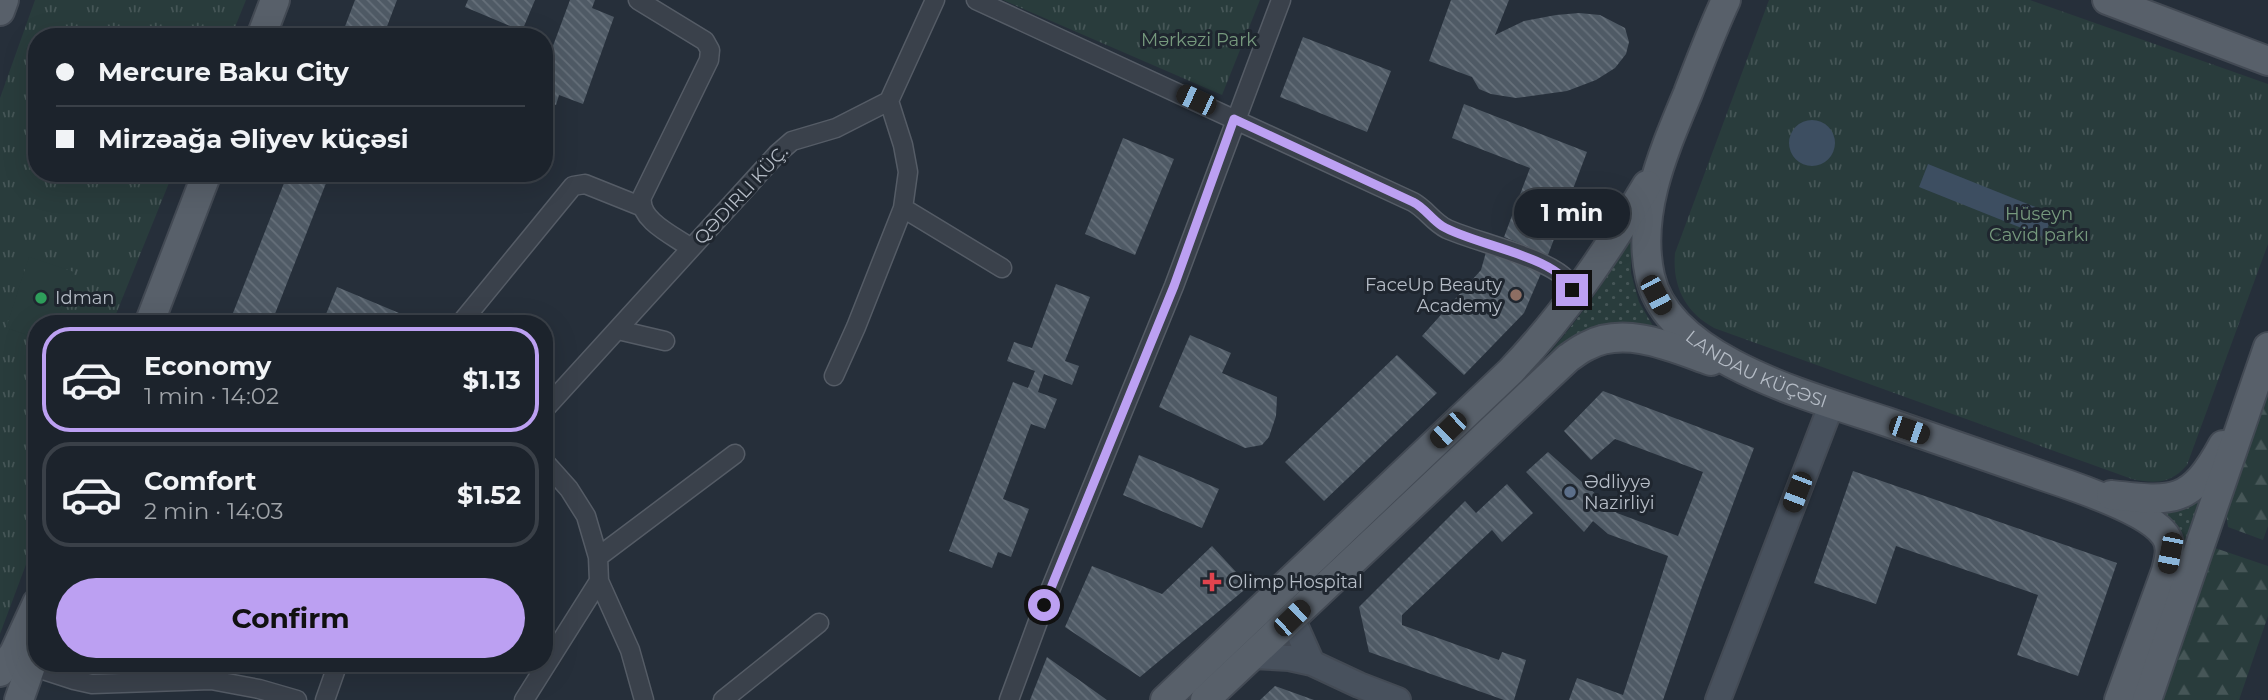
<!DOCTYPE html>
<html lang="en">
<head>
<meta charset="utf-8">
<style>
	:root { --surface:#1c232c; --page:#252b34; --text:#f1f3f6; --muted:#a0a4a9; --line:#3a4048; --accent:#bca0f2 }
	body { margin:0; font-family:Montserrat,sans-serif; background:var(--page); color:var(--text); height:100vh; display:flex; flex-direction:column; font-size:26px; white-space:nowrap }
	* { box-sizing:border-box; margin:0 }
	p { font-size:23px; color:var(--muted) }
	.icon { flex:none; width:38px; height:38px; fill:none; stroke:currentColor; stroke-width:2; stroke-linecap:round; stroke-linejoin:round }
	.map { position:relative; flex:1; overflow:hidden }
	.sheet { position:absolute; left:28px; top:315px; width:525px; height:357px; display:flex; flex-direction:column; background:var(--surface); border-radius:28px; box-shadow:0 7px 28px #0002,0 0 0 2px var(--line) }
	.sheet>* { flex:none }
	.guide { position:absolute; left:28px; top:28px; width:525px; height:154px; border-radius:28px; box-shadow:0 7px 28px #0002,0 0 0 2px var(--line); display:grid; align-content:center; height:154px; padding:0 28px; background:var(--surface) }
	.end { position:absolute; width:32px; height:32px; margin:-16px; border:9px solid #bca0f2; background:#111; box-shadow:0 0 0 4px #111 }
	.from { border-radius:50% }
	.bubble { position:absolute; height:49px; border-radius:24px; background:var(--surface); box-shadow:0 7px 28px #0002,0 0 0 2px var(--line); font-size:23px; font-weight:700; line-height:49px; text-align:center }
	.car { position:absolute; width:21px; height:42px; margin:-21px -10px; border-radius:9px; box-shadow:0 0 5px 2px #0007; background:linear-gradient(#222 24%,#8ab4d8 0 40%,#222 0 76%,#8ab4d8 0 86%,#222 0) }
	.guide b { display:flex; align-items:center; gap:24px; height:66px; font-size:26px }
	.guide b+b { border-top:2px solid var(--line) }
	.guide i { width:18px; height:18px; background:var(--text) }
	ul { padding:12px 0 0; list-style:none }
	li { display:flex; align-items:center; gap:21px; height:105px; margin:0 14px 10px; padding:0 14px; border:4px solid var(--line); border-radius:28px }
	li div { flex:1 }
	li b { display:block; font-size:26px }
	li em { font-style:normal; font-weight:700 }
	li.selected { border-color:var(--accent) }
	li>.icon { width:63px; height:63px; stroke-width:1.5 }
	.button { display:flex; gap:14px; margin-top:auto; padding:14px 28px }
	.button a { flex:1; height:80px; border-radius:42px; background:var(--accent); color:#111; font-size:28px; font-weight:700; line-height:80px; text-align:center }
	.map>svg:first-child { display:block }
	.grass { fill:url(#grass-dots) }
	.forest { fill:url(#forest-firs) }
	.park { fill:url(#park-tufts) }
	.garden { fill:#293c3c }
	.water { fill:#3d4e61 }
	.building { fill:url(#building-back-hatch) }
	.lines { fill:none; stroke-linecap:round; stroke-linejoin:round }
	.street-casing { stroke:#555c66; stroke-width:21 }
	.secondary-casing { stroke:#434a54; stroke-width:28 }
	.primary-casing { stroke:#434a54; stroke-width:32 }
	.street { stroke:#3a414b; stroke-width:18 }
	.secondary { stroke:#48515d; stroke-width:24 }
	.primary { stroke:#58606a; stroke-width:28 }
	.route { stroke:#bca0f2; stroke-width:9 }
	.education-dot { fill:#8d6e63; stroke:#1f262f; stroke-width:2.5 }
	.leisure-dot { fill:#2e9e5b; stroke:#1f262f; stroke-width:2.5 }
	.service-dot { fill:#5c6f8a; stroke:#1f262f; stroke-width:2.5 }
	.health-dot { fill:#e0444e; stroke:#1f262f; stroke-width:2.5 }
	.labels { text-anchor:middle; stroke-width:6; stroke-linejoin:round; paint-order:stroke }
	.park-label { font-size:18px; fill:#76997d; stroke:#1f262f }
	.street-label { font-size:18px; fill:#b5bcc6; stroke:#1f262f }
	.poi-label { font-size:18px; fill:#b5bcc6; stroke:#1f262f; text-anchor:start }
</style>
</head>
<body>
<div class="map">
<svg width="2268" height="700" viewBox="0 0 2268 700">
	<defs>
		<pattern id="grass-dots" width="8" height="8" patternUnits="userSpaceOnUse" patternTransform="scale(1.75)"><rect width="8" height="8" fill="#293c3c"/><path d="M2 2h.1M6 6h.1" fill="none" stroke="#465657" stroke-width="1.8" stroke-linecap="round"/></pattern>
		<pattern id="forest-firs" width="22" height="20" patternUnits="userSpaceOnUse" patternTransform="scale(1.75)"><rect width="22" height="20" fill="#293c3c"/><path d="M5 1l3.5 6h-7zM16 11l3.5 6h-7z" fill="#465657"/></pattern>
		<pattern id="park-tufts" width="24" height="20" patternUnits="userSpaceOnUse" patternTransform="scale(1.75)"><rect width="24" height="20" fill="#293c3c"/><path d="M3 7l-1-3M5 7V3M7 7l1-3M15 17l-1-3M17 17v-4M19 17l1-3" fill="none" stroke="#465657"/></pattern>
		<pattern id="building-back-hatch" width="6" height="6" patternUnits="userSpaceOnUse" patternTransform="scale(1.75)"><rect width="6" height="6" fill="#4f5a65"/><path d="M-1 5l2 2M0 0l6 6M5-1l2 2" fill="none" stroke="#66707a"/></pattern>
	</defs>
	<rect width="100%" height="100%" fill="#262f3a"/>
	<path class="grass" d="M1631,239V273L1639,302L1656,331C1598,315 1585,329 1541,363C1575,324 1604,284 1631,239Z
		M2213,480L2181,572L2153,513C2188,512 2190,505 2213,480Z"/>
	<path class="forest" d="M2268,389V526L2263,540L2228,527L2226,513Z
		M2215,548L2268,566V616L2239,700H2160Z"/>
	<path class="park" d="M35,0H246L231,37H37V173H173L112,324H37V535L0,634V98Z
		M1003,0H1260L1222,95Z
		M1769,0H2030L2268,84V244L2187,465C2171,484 2155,484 2132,479L1714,328C1685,312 1672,286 1675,253Z"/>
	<path class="garden" d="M29,257L74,272L57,324H37V338L6,328Z"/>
	<path class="water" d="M1789 143a23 23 0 1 1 46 0a23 23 0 1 1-46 0Z
		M1928,164L2053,214L2044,237L1919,187Z"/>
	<path class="building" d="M355,0H397L383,37H341Z
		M468,0H535L522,31L465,7Z
		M570,0H595L592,8L614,17L583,104L559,95L556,105L544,100V70Z
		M1451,0H1509L1495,35L1524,21L1556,15L1579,13L1600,15L1625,28L1629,42L1626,54L1615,68L1596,80L1567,91L1516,98L1491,94L1479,89L1472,77L1429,61Z
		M1303,37L1391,71L1367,132L1280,97Z
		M1464,104L1587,152L1548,255L1504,237L1530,168L1452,138Z
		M1123,138L1174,159L1135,255L1085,234Z
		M288,173H330L271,324H260L233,313Z
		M1486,252L1542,271L1524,313L1464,375L1422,336L1481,270Z
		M1056,284L1090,297L1065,361L1079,366L1072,385L1044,374L1038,392L1057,399L1045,429L1031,424L1003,499L1029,509L1011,557L998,552L992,568L949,551L1013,382L1028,388L1035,371L1007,361L1014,342L1032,348Z
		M337,287L399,313L390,324H322Z
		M1190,335L1231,353L1222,373L1277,397L1276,416L1269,437L1262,445L1245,448L1159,407Z
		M1397,355L1437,393L1324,501L1285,462Z
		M1603,391L1754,448L1702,587L1663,700H1569L1577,678L1623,695L1668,556L1608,534L1593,521L1584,532L1526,472L1548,452L1617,513L1678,536L1703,472L1615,439L1591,460L1564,431Z
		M1139,455L1219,489L1202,528L1123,495Z
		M1853,471L2117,563L2078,676L2017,655L2038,595L1896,546L1876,604L1814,583Z
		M1507,484L1533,513L1502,542L1492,530L1402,615V625L1499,660L1502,652L1526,660L1514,700H1504L1369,652L1359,607L1465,501L1476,513Z
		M1212,546L1249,586L1140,677L1065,627L1092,566L1162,594Z
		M1047,657L1107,700H1030Z
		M1275,686L1314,700H1260Z"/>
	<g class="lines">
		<g class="street-casing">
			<path id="street" d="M638,0L705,41L710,50L709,60L642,197C638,220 674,236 691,248
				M976,0L1413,202C1426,209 1433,222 1447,229C1476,242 1548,258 1567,280C1573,286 1572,293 1572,300
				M903,208L1002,268
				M460,324L573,186L585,184L640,206
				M618,330L665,341
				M834,376L856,327L903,208L908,172L903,145L889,101
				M544,410L777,154L792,141L836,128L889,101L935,0
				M544,461L569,489L586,516L598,557L599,581L630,650L644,700
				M598,557L735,454
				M31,666L74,680L92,684L211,680L259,689L297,700
				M325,700L338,663
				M524,700L599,581
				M723,700L819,623
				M1009,700L1044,605L1174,286L1281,0"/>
		</g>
		<g class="secondary-casing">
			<path id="secondary" d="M1292,618L1312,663
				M1252,656L1289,658L1312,663L1359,685L1398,700
				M1718,700L1832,403"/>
		</g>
		<g class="primary-casing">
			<g id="primary">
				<path id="s1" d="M1726,0C1712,30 1700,62 1688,93C1664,151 1636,212 1650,276C1668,361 1816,398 1887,422C1942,441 1997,460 2052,479C2079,488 2149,512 2165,535C2173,546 2169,559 2166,571L2119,700"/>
				<path d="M2107,0L2268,61"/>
				<path d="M0,11L4,0"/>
				<path d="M261,37L275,0"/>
				<path d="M149,324L207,173"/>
				<path d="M2111,495C2174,502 2191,504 2223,445"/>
				<path d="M0,672L14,653L37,603"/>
				<path d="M19,700L37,649"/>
				<path d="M1165,700L1511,371C1565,314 1607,252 1647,185"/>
				<path d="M1205,700L1568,358C1574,354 1580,349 1587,346C1625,325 1674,348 1711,361"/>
				<path d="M2147,700L2268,347"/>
			</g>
		</g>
		<use href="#street" class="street"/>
		<use href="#secondary" class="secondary"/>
		<use href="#primary" class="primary"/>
	</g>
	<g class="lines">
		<path class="route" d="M1044,605L1174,286L1234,119L1413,202C1425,208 1431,219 1442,226C1473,245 1559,256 1572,290"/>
	</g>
	<circle class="education-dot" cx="1516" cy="295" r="7"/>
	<circle class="leisure-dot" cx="41" cy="298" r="7"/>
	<circle class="service-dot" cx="1570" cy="492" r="7"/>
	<path class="health-dot" d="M1208.5 571.5h7v7h7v7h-7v7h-7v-7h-7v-7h7z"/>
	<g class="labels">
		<g class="park-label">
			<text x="1199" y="46">Mərkəzi Park</text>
			<text x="2039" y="220">Hüseyn<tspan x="2039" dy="21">Cavid parkı</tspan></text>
		</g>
		<g class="street-label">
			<text transform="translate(741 195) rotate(-47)" y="6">QƏDIRLI KÜÇ.</text>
			<text dy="6" stroke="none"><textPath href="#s1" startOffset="439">LANDAU KÜÇƏSI</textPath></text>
		</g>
		<g class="poi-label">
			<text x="1502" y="291" text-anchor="end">FaceUp Beauty<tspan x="1502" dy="21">Academy</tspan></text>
			<text x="55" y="304">Idman</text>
			<text x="1584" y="488">Ədliyyə<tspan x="1584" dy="21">Nazirliyi</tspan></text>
			<text x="1228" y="588">Olimp Hospital</text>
		</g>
	</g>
</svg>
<i class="end from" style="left:1044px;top:605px"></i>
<i class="end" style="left:1572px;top:290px"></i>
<div class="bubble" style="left:1514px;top:189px;width:116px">1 min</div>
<i class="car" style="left:1196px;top:100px;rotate:295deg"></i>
<i class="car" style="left:1656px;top:295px;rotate:152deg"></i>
<i class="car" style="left:1448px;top:430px;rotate:226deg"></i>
<i class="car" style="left:1909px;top:430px;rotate:109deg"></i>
<i class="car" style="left:1797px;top:492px;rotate:201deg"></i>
<i class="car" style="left:2170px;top:553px;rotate:191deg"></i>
<i class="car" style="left:1292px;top:618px;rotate:46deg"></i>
<div class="guide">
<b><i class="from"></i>Mercure Baku City</b>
<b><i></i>Mirzəağa Əliyev küçəsi</b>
</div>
<section class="sheet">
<ul>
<li class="selected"><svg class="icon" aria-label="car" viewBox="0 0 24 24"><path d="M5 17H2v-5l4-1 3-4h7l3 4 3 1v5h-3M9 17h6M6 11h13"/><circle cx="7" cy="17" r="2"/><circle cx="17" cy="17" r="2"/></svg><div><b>Economy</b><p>1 min · 14:02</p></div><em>$1.13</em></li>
<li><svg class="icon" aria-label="car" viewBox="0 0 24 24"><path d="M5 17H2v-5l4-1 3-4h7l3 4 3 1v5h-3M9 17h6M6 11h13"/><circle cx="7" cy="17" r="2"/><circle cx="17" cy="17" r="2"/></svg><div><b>Comfort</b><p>2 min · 14:03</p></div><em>$1.52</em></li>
</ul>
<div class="button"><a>Confirm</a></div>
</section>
</div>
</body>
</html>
